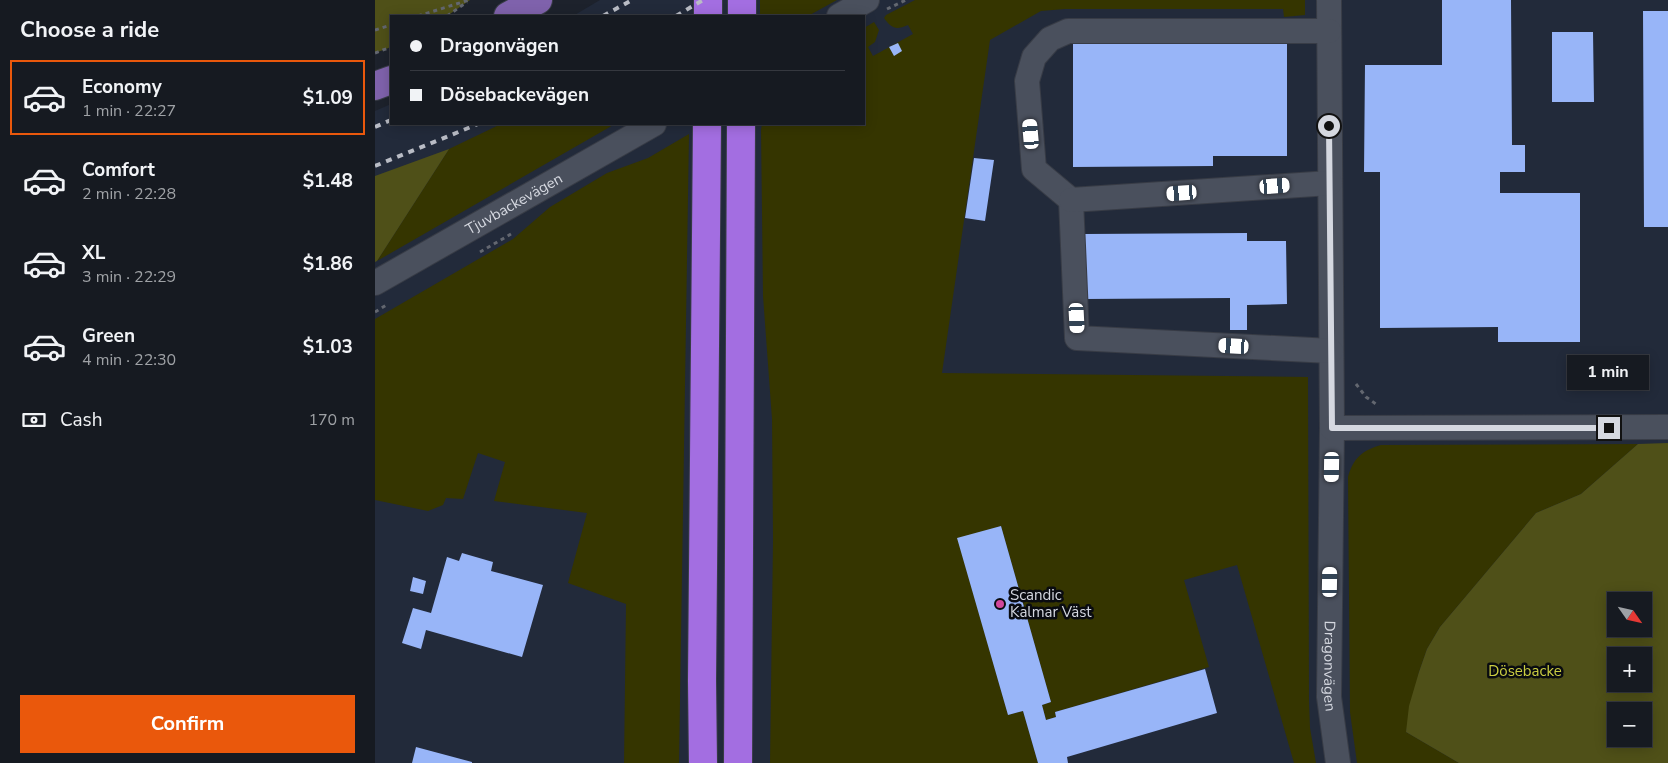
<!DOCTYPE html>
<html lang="en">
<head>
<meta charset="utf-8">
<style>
	:root { --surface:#161a21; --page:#23272e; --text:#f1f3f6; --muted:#9ea1a5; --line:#35383f; --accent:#ea580c }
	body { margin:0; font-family:"Nunito Sans",sans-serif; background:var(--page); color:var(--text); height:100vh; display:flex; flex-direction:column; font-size:19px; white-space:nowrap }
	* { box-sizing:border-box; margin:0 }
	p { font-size:16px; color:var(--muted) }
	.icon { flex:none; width:28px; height:28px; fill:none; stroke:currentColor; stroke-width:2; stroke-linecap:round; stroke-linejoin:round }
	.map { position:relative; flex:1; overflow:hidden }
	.side { display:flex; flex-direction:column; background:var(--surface); width:375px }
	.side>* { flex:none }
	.hud { position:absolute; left:15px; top:15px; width:475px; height:110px; border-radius:0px; box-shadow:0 2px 12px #0003,0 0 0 1px var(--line); display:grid; align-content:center; height:110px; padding:0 20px; background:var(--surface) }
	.needle { width:32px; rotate:124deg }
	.fabs { position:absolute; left:1232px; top:592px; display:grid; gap:10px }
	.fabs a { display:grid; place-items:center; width:45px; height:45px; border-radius:0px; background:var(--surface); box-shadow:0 2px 12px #0003,0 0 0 1px var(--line); font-size:25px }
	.end { position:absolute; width:22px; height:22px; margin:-11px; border:6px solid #d5d8e0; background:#111; box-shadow:0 0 0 2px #111 }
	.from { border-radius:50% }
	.bubble { position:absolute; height:35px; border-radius:0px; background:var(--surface); box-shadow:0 2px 12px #0003,0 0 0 1px var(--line); font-size:16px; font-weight:700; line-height:35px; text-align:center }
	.car { position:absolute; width:15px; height:30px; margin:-15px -8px; border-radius:6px; box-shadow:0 0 4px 1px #0007; background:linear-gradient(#fff 24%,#345 0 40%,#fff 0 76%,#345 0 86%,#fff 0) }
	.hud b { display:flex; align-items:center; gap:18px; height:48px; font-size:19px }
	.hud b+b { border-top:1px solid var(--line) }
	.hud i { width:12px; height:12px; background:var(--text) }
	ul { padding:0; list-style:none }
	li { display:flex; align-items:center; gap:15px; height:75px; margin:0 10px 8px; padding:0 10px; border:2px solid transparent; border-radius:0px }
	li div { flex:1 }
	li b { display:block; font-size:19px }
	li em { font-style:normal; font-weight:700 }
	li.active { border-color:var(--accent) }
	li>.icon { width:45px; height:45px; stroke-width:1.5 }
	h2 { padding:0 20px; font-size:22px; line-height:60px }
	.pay { display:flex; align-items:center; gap:12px; height:55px; padding:0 20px; font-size:19px }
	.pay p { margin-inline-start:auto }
	.primary-button { display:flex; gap:10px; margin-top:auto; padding:10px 20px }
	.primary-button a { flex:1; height:58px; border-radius:0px; background:var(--accent); color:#fff; font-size:20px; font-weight:700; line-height:58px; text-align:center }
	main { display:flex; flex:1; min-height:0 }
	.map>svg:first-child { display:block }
	.built { fill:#222a3a; fill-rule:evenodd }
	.green { fill:#353500 }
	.forest { fill:#4f5018; fill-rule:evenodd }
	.building { fill:#98b5f8 }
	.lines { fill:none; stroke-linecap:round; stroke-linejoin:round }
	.minor-casing { stroke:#383c46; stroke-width:26 }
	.major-casing { stroke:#383c46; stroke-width:30 }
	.highway-casing { stroke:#383c46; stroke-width:30 }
	.path { stroke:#636770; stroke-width:3; stroke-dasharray:4 4; stroke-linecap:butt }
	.minor { stroke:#4a505d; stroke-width:24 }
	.major { stroke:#7f62ac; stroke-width:28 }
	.highway { stroke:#a36ee1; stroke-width:28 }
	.rail { stroke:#b9bcc5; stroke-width:4; stroke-dasharray:6 6; stroke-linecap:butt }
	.route { stroke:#d5d8e0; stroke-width:6 }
	.hotel-dot { fill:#d1479c; stroke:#090b10; stroke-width:2 }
	.labels { text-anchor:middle; stroke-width:5; stroke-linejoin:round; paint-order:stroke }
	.street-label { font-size:15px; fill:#d5d8e0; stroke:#090b10 }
	.poi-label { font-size:15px; fill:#d5d8e0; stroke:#090b10; text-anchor:start }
	.park-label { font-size:15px; fill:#cbcd41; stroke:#090b10 }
</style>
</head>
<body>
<main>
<section class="side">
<h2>Choose a ride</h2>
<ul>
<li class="active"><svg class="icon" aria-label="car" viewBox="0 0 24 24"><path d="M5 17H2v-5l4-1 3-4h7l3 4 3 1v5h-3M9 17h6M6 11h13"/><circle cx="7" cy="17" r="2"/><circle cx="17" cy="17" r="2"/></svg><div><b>Economy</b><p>1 min · 22:27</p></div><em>$1.09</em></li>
<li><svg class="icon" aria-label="car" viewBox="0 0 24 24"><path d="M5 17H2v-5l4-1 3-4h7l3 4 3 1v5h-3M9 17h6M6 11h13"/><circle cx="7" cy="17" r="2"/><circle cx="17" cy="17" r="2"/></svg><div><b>Comfort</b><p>2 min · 22:28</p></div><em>$1.48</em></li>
<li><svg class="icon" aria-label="car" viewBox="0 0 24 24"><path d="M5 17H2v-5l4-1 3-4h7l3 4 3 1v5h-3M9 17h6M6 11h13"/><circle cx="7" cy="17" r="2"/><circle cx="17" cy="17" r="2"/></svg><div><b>XL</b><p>3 min · 22:29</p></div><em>$1.86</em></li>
<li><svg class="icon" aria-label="car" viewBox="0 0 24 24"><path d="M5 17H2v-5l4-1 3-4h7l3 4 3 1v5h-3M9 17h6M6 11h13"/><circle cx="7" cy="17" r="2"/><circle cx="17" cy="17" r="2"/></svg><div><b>Green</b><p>4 min · 22:30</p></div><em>$1.03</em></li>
</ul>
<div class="pay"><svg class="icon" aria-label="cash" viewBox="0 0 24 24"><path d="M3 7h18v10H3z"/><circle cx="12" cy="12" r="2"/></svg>Cash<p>170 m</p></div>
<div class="primary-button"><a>Confirm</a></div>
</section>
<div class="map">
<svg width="1293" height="763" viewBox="0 0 1293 763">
	<rect width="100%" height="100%" fill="#1d222c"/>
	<path class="built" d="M225,0H1293V763H0V111L16,104V124H489V16H198ZM1241,601H1269V629H1241ZM1241,656H1269V684H1241ZM1241,711H1269V739H1241Z"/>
	<path class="green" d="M385,0H462L433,16H385Z
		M540,0H930V15L909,17L908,9H690L666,11L615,40L567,373L933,377L934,701L935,728L941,763H919L862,565L809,580L834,667L680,712L681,717L671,720L667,705L676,702L626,526L583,539L633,715L648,711L663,763H395L398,540L397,419L388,296L386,130L387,124H489V28L499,22L504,30L500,42L493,47L498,56L538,34L533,25C521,30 517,29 509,18L511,15Z
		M126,124H240L2,261L74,149Z
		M314,134L304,763H249L251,604L193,583L212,513L119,501L130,462L103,453L88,499L71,498L68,505L53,511L0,500V319L138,239L175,207L232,173L273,158Z
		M1263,444L1206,494L1161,513L1065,627L1052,649L1044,672L1031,732L1084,763H982L975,712L973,477C978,458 988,450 1006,445Z"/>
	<path class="forest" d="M0,0H95L72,16H16V47L0,53Z
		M74,149L2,261L0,262V176Z
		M1293,443V763H1084L1031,732L1034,706L1044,672L1052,649L1065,627L1161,513L1206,494L1263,444ZM1269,601V629H1241V601ZM1241,656H1269V684H1241ZM1241,711H1269V739H1241Z"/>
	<path class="building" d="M1067,0H1136L1137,145H1150V172H1125V193H1205V342H1123V327L1005,328V172H989L990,65H1067Z
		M1268,11H1293V227H1269Z
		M1177,32H1218L1219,102H1177Z
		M912,38V156H838V166L698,167V40Z
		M523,43L527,51L519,56L514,47Z
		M599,158L619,160L610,221L590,218Z
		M872,233V241H911L912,304L872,305V330H855V298L710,299V234Z
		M626,526L676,702L667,705L671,720L681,717L680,712L830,669L842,713L692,757L693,763H663L648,711L633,715L582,538Z
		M87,553L118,562L116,571L168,585L147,657L51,630L46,649L27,643L38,608L56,613L72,557L84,561Z
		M38,577L51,581L48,594L35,591Z
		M41,747L97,762V763H37Z"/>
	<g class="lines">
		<g class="minor-casing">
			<g id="minor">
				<path id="s1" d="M954,0L957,428L954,697L963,763"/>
				<path d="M464,16L492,0"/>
				<path d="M954,31H693L675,39L659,57L652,81L659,169L696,200L702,338L956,351"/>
				<path d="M696,200L955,183"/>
				<path id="s2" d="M0,283L279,124"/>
				<path d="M957,428L1293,427"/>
			</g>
		</g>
		<g class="major-casing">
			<path id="major" d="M133,16L163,0
				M0,86L16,80"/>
		</g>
		<g class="highway-casing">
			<path id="highway" d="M333,16V0
				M367,16V0
				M328,763L327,681L332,124
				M363,763L366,124"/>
		</g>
		<path class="path" d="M512,9L531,0
			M43,16L94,0
			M72,16L92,2
			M0,30L16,25
			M0,53L16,47
			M105,252L136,234
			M0,312L13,304
			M981,384L991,397L1001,404"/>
		<use href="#minor" class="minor"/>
		<use href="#major" class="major"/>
		<use href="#highway" class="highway"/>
		<path class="rail" d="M228,16L257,0
			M301,16L328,0
			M0,127L16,120
			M0,166L103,124"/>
	</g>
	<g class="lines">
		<path class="route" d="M954,126L957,428H1234"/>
	</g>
	<circle class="hotel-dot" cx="625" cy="604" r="5"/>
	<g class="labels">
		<g class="street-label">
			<text dy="5" stroke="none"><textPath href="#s2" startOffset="160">Tjuvbackevägen</textPath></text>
			<text dy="5" stroke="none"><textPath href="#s1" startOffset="666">Dragonvägen</textPath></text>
		</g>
		<g class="poi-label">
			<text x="635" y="600">Scandic<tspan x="635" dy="17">Kalmar Väst</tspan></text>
		</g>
		<g class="park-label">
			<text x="1150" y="676">Dösebacke</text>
		</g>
	</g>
</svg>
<div class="fabs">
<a><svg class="needle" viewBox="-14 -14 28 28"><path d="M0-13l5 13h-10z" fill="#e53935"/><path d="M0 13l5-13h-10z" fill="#9ea1a5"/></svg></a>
<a>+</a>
<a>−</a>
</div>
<i class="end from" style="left:954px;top:126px"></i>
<i class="end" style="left:1234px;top:428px"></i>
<div class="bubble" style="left:1192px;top:355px;width:82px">1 min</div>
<i class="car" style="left:656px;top:134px;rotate:355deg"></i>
<i class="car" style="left:900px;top:186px;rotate:86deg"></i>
<i class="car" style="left:807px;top:193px;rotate:266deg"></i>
<i class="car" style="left:702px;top:318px;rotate:177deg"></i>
<i class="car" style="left:859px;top:346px;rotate:273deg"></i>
<i class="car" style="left:957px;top:467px;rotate:181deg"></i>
<i class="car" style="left:955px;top:582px;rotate:1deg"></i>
<div class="hud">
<b><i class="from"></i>Dragonvägen</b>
<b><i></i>Dösebackevägen</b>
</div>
</div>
</main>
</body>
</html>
